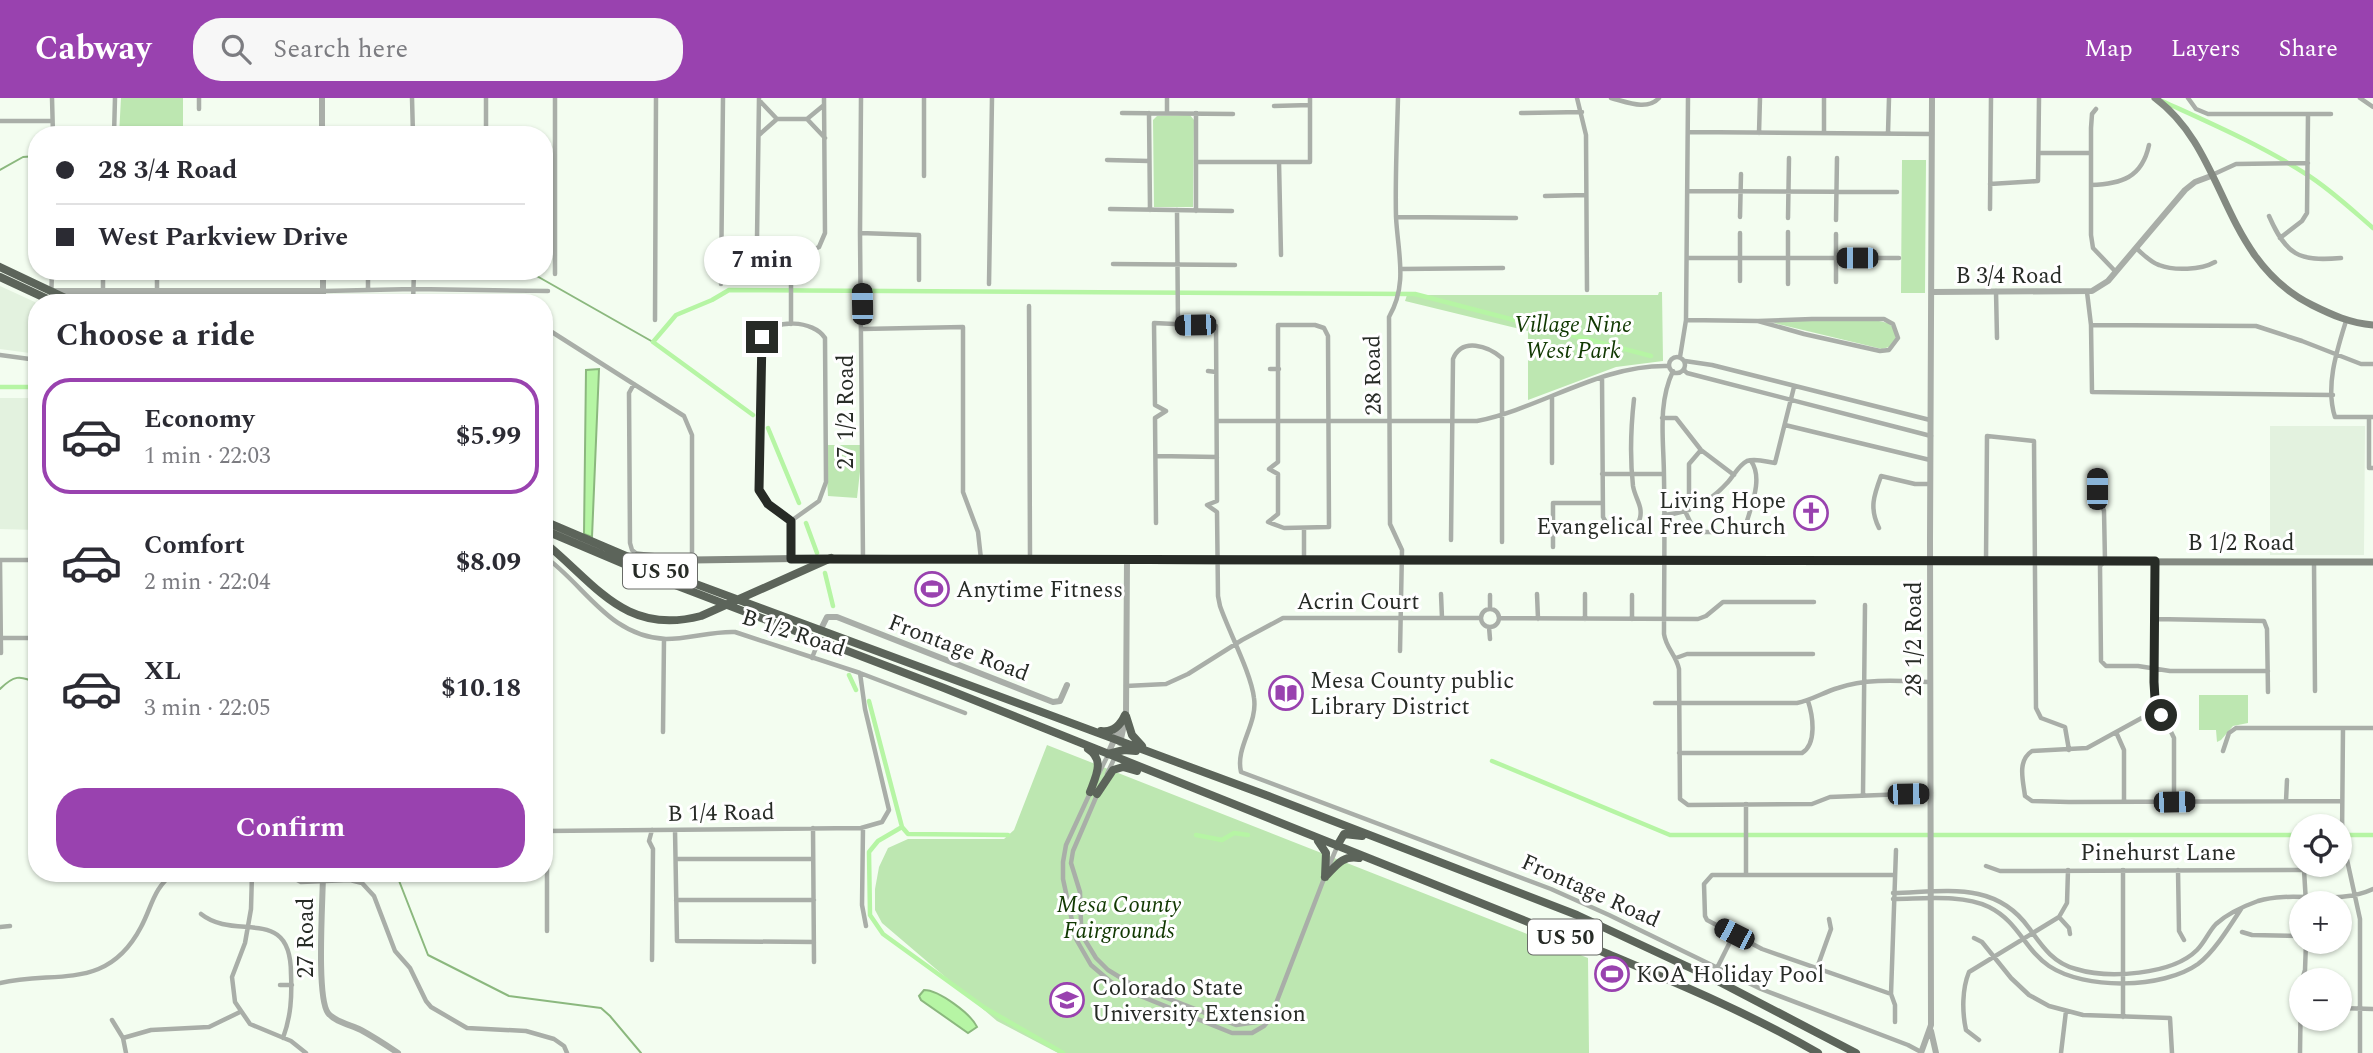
<!DOCTYPE html>
<html lang="en">
<head>
<meta charset="utf-8">
<style>
	:root { --surface:#fff; --page:#f7f7f7; --text:#2b2b33; --muted:#7c7c81; --line:#e1e1e2; --accent:#9942af }
	body { margin:0; font-family:Spectral,serif; background:var(--page); color:var(--text); height:100vh; display:flex; flex-direction:column; font-size:26px; white-space:nowrap }
	* { box-sizing:border-box; margin:0 }
	p { font-size:23px; color:var(--muted) }
	.icon { flex:none; width:38px; height:38px; fill:none; stroke:currentColor; stroke-width:2; stroke-linecap:round; stroke-linejoin:round }
	.map { position:relative; flex:1; overflow:hidden }
	.drawer { position:absolute; left:28px; top:196px; width:525px; height:588px; display:flex; flex-direction:column; background:var(--surface); border-radius:28px; box-shadow:0 2px 5px #0004 }
	.drawer>* { flex:none }
	.top-card { position:absolute; left:28px; top:28px; width:525px; height:154px; border-radius:28px; box-shadow:0 2px 5px #0004; display:grid; align-content:center; height:154px; padding:0 28px; background:var(--surface) }
	.tools { position:absolute; left:2289px; top:716px; display:grid; gap:14px }
	.tools a { display:grid; place-items:center; width:63px; height:63px; border-radius:50%; background:var(--surface); box-shadow:0 2px 5px #0004; font-size:35px }
	.end { position:absolute; width:32px; height:32px; margin:-16px; border:9px solid #272b26; background:#fff; box-shadow:0 0 0 4px #fff }
	.from { border-radius:50% }
	.bubble { position:absolute; height:49px; border-radius:24px; background:var(--surface); box-shadow:0 2px 5px #0004; font-size:23px; font-weight:700; line-height:49px; text-align:center }
	.car { position:absolute; width:21px; height:42px; margin:-21px -10px; border-radius:9px; box-shadow:0 0 5px 2px #0007; background:linear-gradient(#222 24%,#8ab4d8 0 40%,#222 0 76%,#8ab4d8 0 86%,#222 0) }
	.top-card b { display:flex; align-items:center; gap:24px; height:66px; font-size:26px }
	.top-card b+b { border-top:2px solid var(--line) }
	.top-card i { width:18px; height:18px; background:var(--text) }
	ul { padding:0; list-style:none }
	li { display:flex; align-items:center; gap:21px; height:116px; margin:0 14px 10px; padding:0 14px; border:4px solid transparent; border-radius:28px }
	li div { flex:1 }
	li b { display:block; font-size:26px }
	li em { font-style:normal; font-weight:700 }
	li.active { border-color:var(--accent) }
	li>.icon { width:63px; height:63px; stroke-width:1.5 }
	h2 { padding:0 28px; font-size:32px; line-height:84px }
	.primary-button { display:flex; gap:14px; margin-top:auto; padding:14px 28px }
	.primary-button a { flex:1; height:80px; border-radius:28px; background:var(--accent); color:#fff; font-size:28px; font-weight:700; line-height:80px; text-align:center }
	header { display:flex; align-items:center; gap:42px; box-sizing:border-box; height:98px; padding:0 35px; background:var(--accent); color:#fff }
	header strong { font-size:33px }
	nav { display:flex; gap:38px; margin-inline-start:auto; font-size:24px }
	.search { width:490px; height:63px; background:var(--page); display:flex; align-items:center; gap:18px; box-sizing:border-box; padding:0 24px; border-radius:28px; color:var(--muted); font-size:26px }
	.map>svg:first-child { display:block }
	.built { fill:#e3f2df }
	.green { fill:#bde7b1 }
	.water { fill:#b6f5a4; stroke:#8bb87e; stroke-width:2 }
	.lines { fill:none; stroke-linecap:round; stroke-linejoin:round }
	.stream { stroke:#8bb87e; stroke-width:2 }
	.canal { stroke:#b6f5a4; stroke-width:4.5 }
	.minor { stroke:#a9aea8; stroke-width:4.5 }
	.tertiary { stroke:#a9aea8; stroke-width:6 }
	.secondary { stroke:#838981; stroke-width:7 }
	.trunk { stroke:#5c645a; stroke-width:8 }
	.route { stroke:#272b26; stroke-width:9 }
	.labels { text-anchor:middle; stroke-width:6; stroke-linejoin:round; paint-order:stroke }
	.shield { fill:#fff; stroke:#686b67; stroke-width:2 }
	.shield-label { font-size:21px; font-weight:bold; fill:#272b26 }
	.street-label { font-size:23px; fill:#272b26; stroke:#fff }
	.park-label { font-size:23px; font-style:italic; fill:#103801; stroke:#fff }
	.poi-label { font-size:23px; fill:#272b26; stroke:#fff; text-anchor:start }
</style>
</head>
<body>
<header>
<strong>Cabway</strong>
<div class="search"><svg class="icon" aria-label="search" viewBox="0 0 24 24"><circle cx="10" cy="10" r="6"/><path d="M15 15l6 6"/></svg>Search here</div>
<nav><a>Map</a><a>Layers</a><a>Share</a></nav>
</header>
<div class="map">
<svg width="2373" height="955" viewBox="0 0 2373 955">
	<rect width="100%" height="100%" fill="#f3fdf0"/>
	<path class="built" d="M0,188L37,205V256L0,251Z
		M0,300H37V432L0,431Z
		M2270,328H2365L2364,457H2270Z"/>
	<path class="green" d="M121,0H183V37H119Z
		M1190,17L1194,22L1193,109H1154L1153,22L1157,18Z
		M1902,62H1926L1925,195H1901Z
		M1659,194H1662L1663,263L1616,269L1528,302V233L1405,203L1407,197H1658Z
		M1776,223H1879L1888,225L1894,230L1896,241L1889,249L1882,251L1774,225Z
		M825,347H863L857,400L828,398Z
		M2199,597H2248V625L2233,628L2221,642L2217,644L2216,632H2199Z
		M1047,647L1588,860L1589,955H1058L997,923L882,825L875,812V791L879,769L888,750L908,741H1004L1014,732Z"/>
	<path class="water" d="M599,271L592,439L584,436L586,272Z
		M924,892C939,892 971,916 977,929L968,935L921,902L919,898Z"/>
	<g class="lines">
		<path class="stream" d="M0,72L23,59L37,58
			M528,173L653,244
			M0,591C13,578 20,576 37,586
			M396,775L428,857L509,898L601,910L610,918L641,955"/>
		<path class="canal" d="M2162,3C2210,25 2261,47 2306,76C2330,91 2351,111 2373,130
			M0,289H37
			M753,317L653,244L676,217L712,202L729,192L1415,196L1651,258
			M768,330L799,405
			M806,425L817,455
			M825,475L833,508
			M849,577L856,592
			M869,603L902,729L908,736L1008,737
			M1492,663L1670,737H2301
			M902,729L878,743L869,754L870,817L883,836L985,910L1063,955
			M1196,737L1222,742L1234,735L1248,737
			M2340,737H2373"/>
		<path class="minor" d="M52,0L53,37
			M199,0V11
			M412,0L413,37
			M486,0V37
			M555,0V176
			M759,0L757,141L769,155L791,163
			M861,0L860,135L863,460
			M924,0V78
			M1167,0V15
			M1398,0C1397,40 1395,80 1396,119C1398,156 1408,186 1389,219L1390,426L1402,452L1400,553
			M1577,0L1586,37L1587,192
			M1611,0C1627,4 1647,13 1659,0
			M2188,0L2196,11L2208,16H2331
			M2360,0L2373,9
			M759,2L777,21H807L824,7
			M1274,8L1310,7
			M2096,11L2092,16L2091,30V137L2093,150L2115,173
			M1122,15L1233,16
			M1149,15L1150,112
			M1521,15L1582,14
			M807,21L825,40
			M0,23H52
			M1688,34L1932,36
			M1759,35L1760,0
			M1824,35V0
			M1888,35L1889,0
			M114,37L115,0
			M759,37L777,21
			M2039,55H2091
			M1107,62L1149,63
			M1197,64H1310V0
			M1279,64L1281,157
			M2212,77L2236,66L2308,65
			M1990,86L2038,83L2039,0
			M2091,87C2121,86 2142,80 2149,47
			M1687,93L1897,94
			M1545,98L1586,97
			M1110,111L1232,113
			M1990,111L1991,0
			M1177,112L1178,227
			M1196,113V15
			M2269,118C2286,157 2299,164 2341,160
			M1396,119L1516,120
			M1740,119L1741,76
			M1788,120L1789,60
			M1836,122L1837,60
			M860,135L919,137V182
			M1836,136V184
			M2280,140L2302,123L2307,115L2308,16
			M2136,150C2143,156 2150,164 2159,167C2174,173 2201,172 2215,164
			M1687,160H1899
			M791,163L819,149L825,135L824,0
			M791,163V226
			M1113,166L1235,167
			M1401,171L1503,170
			M157,173V192
			M368,173V191
			M1740,183V135
			M721,186L723,0
			M989,186L992,0
			M1788,186V134
			M103,192V173
			M323,193L414,191L548,193
			M1996,193L1997,240
			M2087,194L2091,227L2092,294L2333,297
			M51,204L52,173
			M413,205L414,173
			M1029,208L1030,461
			M1812,221H1884L1893,226L1898,240L1889,252L1880,253L1804,236L1758,223Z
			M655,222L656,0
			M1686,222L1758,223
			M2346,223C2337,252 2325,288 2335,319H2373
			M1278,227H1315L1324,230L1328,238L1329,429L1284,430L1268,424L1278,416V376L1269,371L1278,364Z
			M2091,227L2256,228L2302,243L2361,266H2373
			M544,229L684,318L692,337V461
			M862,231L963,229V394L978,434L981,461
			M0,257L37,262
			M1669 267a8 8 0 1 1 16 0a8 8 0 1 1-16 0Z
			M1680,259L1686,222L1688,0
			M1685,263L1712,267L1930,322
			M1270,271H1279
			M1684,272L1687,275L1931,338
			M1208,273L1216,274
			M1673,273C1657,307 1664,343 1664,380C1665,432 1664,484 1664,536C1666,550 1676,557 1679,571L1680,701L1688,707L1812,706L1830,699L1931,695
			M1602,279L1603,419C1607,426 1610,431 1619,433C1628,434 1638,429 1640,420C1643,408 1635,400 1633,388C1630,361 1631,328 1634,301
			M634,286L629,295L630,445L632,452L638,457
			M1552,298V365
			M2369,319V370H2373
			M1662,320H1676L1701,352L1734,377
			M1217,323H1477C1542,310 1601,266 1669,268
			M1785,327L1930,362
			M1156,358L1217,359
			M2097,372V391L2104,413L2105,463L2100,468L2101,563L2106,568H2138L2170,573H2268
			M1602,376H1664
			M1689,412V366L1701,352
			M1685,413L1695,434H1740L1745,430C1750,410 1764,381 1751,363
			M1664,417C1690,415 1711,403 1728,384C1734,377 1739,367 1747,363C1756,360 1767,364 1775,365L1794,289
			M791,423L819,403L826,384L825,240C814,222 773,220 762,239L759,392L768,406L791,423V460
			M1156,425L1155,320L1166,313L1155,307L1154,225L1216,228L1217,403L1207,407L1217,414L1218,498L1220,508C1229,534 1251,575 1254,600C1258,626 1235,649 1241,674L1551,791L1609,817L1761,891L1908,947L1921,954
			M1304,430V463
			M1879,430C1869,410 1874,397 1881,378L1915,386H1930
			M1451,442L1453,261C1462,239 1488,248 1502,260V444
			M1553,449V405H1602
			M544,458C585,487 609,539 666,541C689,541 712,533 735,534L860,575L965,615
			M0,462L1,555
			M0,462H37
			M1986,463L1987,338L2034,343L2036,610L2041,620L2065,629L2069,652
			M2155,464V601L2174,640V704
			M2314,464L2315,593
			M1441,496L1442,520
			M1537,496L1538,521
			M1632,497V521
			M1490,511V497
			M1481 520a9 9 0 1 1 18 0a9 9 0 1 1-18 0Z
			M1499,520L1698,521L1706,518L1723,504H1814
			M1585,521V496
			M2155,521L2264,523L2267,531L2268,594
			M1489,529L1490,541
			M1,540H37
			M812,560L819,542
			M1676,560L1687,556H1813
			M1126,588L1166,586L1188,576L1242,542L1283,520H1480
			M1655,605H1797C1812,602 1824,594 1838,590C1868,580 1900,583 1930,584
			M2158,611L2087,650L2032,653C2017,663 2023,682 2025,698L2032,703L2069,704L2342,703
			M2343,630L2342,739L2360,821V955
			M663,634L664,541
			M2116,634L2124,652V704
			M2223,653L2229,635L2236,630H2373
			M1679,655H1802C1817,646 1813,618 1808,603
			M1099,675L1108,657
			M1107,676L1115,659
			M1090,695L1066,747L1063,764V781L1076,841L1091,867L1111,884L1128,893L1232,935H1252L1264,928L1270,921L1325,778
			M1097,697L1073,753L1071,765L1080,794L1081,826L1085,842L1096,860L1108,872L1131,886L1236,927L1257,924L1272,911
			M1863,697L1865,507
			M2286,703L2287,682
			M1746,706V777
			M813,730L814,864
			M863,730L862,807L866,828
			M675,732L677,843L814,844
			M544,733L861,730L882,724L889,712L865,611L860,575
			M547,733V833
			M676,761H813
			M1986,768L2000,773L2304,772L2306,805
			M1328,770L1337,749
			M2123,772V919
			M2178,772L2179,833L2184,842
			M252,775L251,811L245,845L232,879L235,904L250,926L291,943L306,955
			M284,775L301,784L350,782L362,785L374,798L395,853L410,870L426,903L431,909L467,930L526,933L554,941L564,948L567,955
			M294,781L316,780L323,782
			M1893,795C1944,794 1995,782 2029,830C2042,848 2053,865 2076,871C2108,881 2172,877 2197,852C2205,844 2209,833 2216,826C2227,816 2244,808 2258,803C2295,792 2337,808 2373,791
			M1893,801C1923,801 1961,796 1989,809C2019,824 2024,851 2049,868C2085,892 2163,891 2198,866C2214,854 2230,828 2241,811
			M676,802H814
			M201,816C236,844 291,806 291,876C292,899 291,918 283,940
			M2059,819L2069,830L2070,836
			M0,829L10,828
			M2242,834L2252,837L2301,838
			M1974,840L1982,844L2011,880L2029,897L2049,908L2083,917L2170,920L2172,955
			M652,862L653,751L649,743L652,732
			M1717,870L1734,836
			M1817,870L1831,831L1829,821
			M2302,882L2305,872L2306,844
			M0,885C56,872 107,894 141,829C152,809 153,790 174,775
			M280,887H292
			M1891,896L1762,851L1707,822L1705,818L1704,786L1712,777H1894
			M2340,910L2373,911
			M112,922L123,940L126,955
			M1895,924V907L1891,896L1896,752
			M123,940L151,932L209,929L240,914
			M1979,942L1966,932C1962,914 1962,891 1969,874L2059,819L2067,805L2068,772
			M2061,955L2066,913
			M2300,955L2301,884"/>
		<path class="tertiary" d="M322,0V37
			M53,193H323
			M1932,194L2092,193L2108,183L2185,92L2195,84L2211,78
			M323,205V173
			M820,533L827,519H837L1053,604L1060,603L1067,587
			M1120,645L1126,618L1127,462
			M1108,656L1121,626
			M323,775C323,800 316,899 328,915C335,924 351,927 361,932C374,939 386,947 398,955
			M1931,933L1936,955
			M1921,955L1931,927L1930,443L1932,0"/>
		<path class="secondary" d="M2155,0C2228,54 2220,161 2312,207C2332,217 2350,225 2373,227
			M638,457L692,462L831,460L1214,463L2373,464"/>
		<path class="trunk" d="M0,169L76,205
			M0,179L56,205
			M544,423L666,475L1271,699L1577,817L1712,880L1856,955
			M544,432L662,482L944,590L1608,856C1679,886 1751,916 1818,955
			M544,444C597,487 625,538 701,518L831,460
			M1126,618L1132,637L1142,648
			M1101,633C1113,635 1120,628 1125,617
			M1088,651C1105,662 1096,678 1090,694
			M1108,656L1124,652L1136,653
			M1097,696L1113,672L1123,669L1137,673
			M1318,743L1326,755L1325,779
			M1337,748L1344,736L1362,738
			M1325,779C1336,768 1342,757 1359,760"/>
	</g>
	<g class="lines">
		<path class="route" d="M762,239L759,392L768,406L791,423V461L2155,463L2154,584L2155,601L2161,617"/>
	</g>
	<defs>
		<g id="church-ring" transform="scale(1.75)"><circle r="9.5" fill="#fff" stroke="#9942af" stroke-width="1.5"/><path d="M-1.2-6h2.4v3.5h3.3v2.4h-3.3V6h-2.4V-.1h-3.3v-2.4h3.3Z" fill="#9942af"/></g>
		<g id="stadium-ring" transform="scale(1.75)"><circle r="9.5" fill="#fff" stroke="#9942af" stroke-width="1.5"/><path d="M0-5a6.5 5 0 1 0 0 10a6.5 5 0 1 0 0-10ZM-3.5-1.8h7v3.6h-7Z" fill="#9942af"/></g>
		<g id="library-ring" transform="scale(1.75)"><circle r="9.5" fill="#fff" stroke="#9942af" stroke-width="1.5"/><path d="M-6-4Q-3-5.5-.7-3.5V5Q-3 3-6 4ZM6-4Q3-5.5 .7-3.5V5Q3 3 6 4Z" fill="#9942af"/></g>
		<g id="university-ring" transform="scale(1.75)"><circle r="9.5" fill="#fff" stroke="#9942af" stroke-width="1.5"/><path d="M0-5L7-2L0 1L-7-2ZM-4 1L0 2.5L4 1V4Q0 6-4 4Z" fill="#9942af"/></g>
	</defs>
	<g fill-rule="evenodd">
		<use href="#church-ring" x="1811" y="415"/>
		<use href="#stadium-ring" x="932" y="491"/>
		<use href="#library-ring" x="1286" y="595"/>
		<use href="#stadium-ring" x="1612" y="876"/>
		<use href="#university-ring" x="1067" y="902"/>
	</g>
	<g class="labels">
		<g class="shield">
			<rect x="623" y="455.5" width="74" height="35" rx="5"/>
			<rect x="1528" y="821.5" width="74" height="35" rx="5"/>
		</g>
		<g class="shield-label">
			<text x="660" y="480">US 50</text>
			<text x="1565" y="846">US 50</text>
		</g>
		<g class="street-label">
			<text x="2009" y="185">B 3/4 Road</text>
			<text transform="translate(1372 277) rotate(-91)" y="8">28 Road</text>
			<text transform="translate(845 314) rotate(-90)" y="8">27 1/2 Road</text>
			<text x="2241" y="452">B 1/2 Road</text>
			<text x="1358" y="511">Acrin Court</text>
			<text transform="translate(794 534) rotate(18)" y="8">B 1/2 Road</text>
			<text transform="translate(1913 541) rotate(-90)" y="8">28 1/2 Road</text>
			<text transform="translate(959 549) rotate(21)" y="8">Frontage Road</text>
			<text transform="translate(721 714) rotate(-1)" y="8">B 1/4 Road</text>
			<text x="2158" y="762">Pinehurst Lane</text>
			<text transform="translate(1591 792) rotate(24)" y="8">Frontage Road</text>
			<text transform="translate(305 840) rotate(-90)" y="8">27 Road</text>
		</g>
		<g class="park-label">
			<text x="1573" y="234">Village Nine<tspan x="1573" dy="26">West Park</tspan></text>
			<text x="1119" y="814">Mesa County<tspan x="1119" dy="26">Fairgrounds</tspan></text>
		</g>
		<g class="poi-label">
			<text x="1786" y="410" text-anchor="end">Living Hope<tspan x="1786" dy="26">Evangelical Free Church</tspan></text>
			<text x="956" y="499">Anytime Fitness</text>
			<text x="1310" y="590">Mesa County public<tspan x="1310" dy="26">Library District</tspan></text>
			<text x="1636" y="884">KOA Holiday Pool</text>
			<text x="1092" y="897">Colorado State<tspan x="1092" dy="26">University Extension</tspan></text>
		</g>
	</g>
</svg>
<div class="tools">
<a><svg class="icon" aria-label="locate" viewBox="0 0 24 24"><circle cx="12" cy="12" r="6"/><path d="M12 2v4M12 18v4M2 12h4M18 12h4"/></svg></a>
<a>+</a>
<a>−</a>
</div>
<i class="end from" style="left:2161px;top:617px"></i>
<i class="end" style="left:762px;top:239px"></i>
<div class="bubble" style="left:704px;top:138px;width:116px">7 min</div>
<i class="car" style="left:1857px;top:160px;rotate:270deg"></i>
<i class="car" style="left:862px;top:206px;rotate:359deg"></i>
<i class="car" style="left:1195px;top:227px;rotate:269deg"></i>
<i class="car" style="left:2097px;top:391px;rotate:0deg"></i>
<i class="car" style="left:1908px;top:696px;rotate:89deg"></i>
<i class="car" style="left:2174px;top:704px;rotate:89deg"></i>
<i class="car" style="left:1734px;top:836px;rotate:297deg"></i>
<div class="top-card">
<b><i class="from"></i>28 3/4 Road</b>
<b><i></i>West Parkview Drive</b>
</div>
<section class="drawer">
<h2>Choose a ride</h2>
<ul>
<li class="active"><svg class="icon" aria-label="car" viewBox="0 0 24 24"><path d="M5 17H2v-5l4-1 3-4h7l3 4 3 1v5h-3M9 17h6M6 11h13"/><circle cx="7" cy="17" r="2"/><circle cx="17" cy="17" r="2"/></svg><div><b>Economy</b><p>1 min · 22:03</p></div><em>$5.99</em></li>
<li><svg class="icon" aria-label="car" viewBox="0 0 24 24"><path d="M5 17H2v-5l4-1 3-4h7l3 4 3 1v5h-3M9 17h6M6 11h13"/><circle cx="7" cy="17" r="2"/><circle cx="17" cy="17" r="2"/></svg><div><b>Comfort</b><p>2 min · 22:04</p></div><em>$8.09</em></li>
<li><svg class="icon" aria-label="car" viewBox="0 0 24 24"><path d="M5 17H2v-5l4-1 3-4h7l3 4 3 1v5h-3M9 17h6M6 11h13"/><circle cx="7" cy="17" r="2"/><circle cx="17" cy="17" r="2"/></svg><div><b>XL</b><p>3 min · 22:05</p></div><em>$10.18</em></li>
</ul>
<div class="primary-button"><a>Confirm</a></div>
</section>
</div>
</body>
</html>
